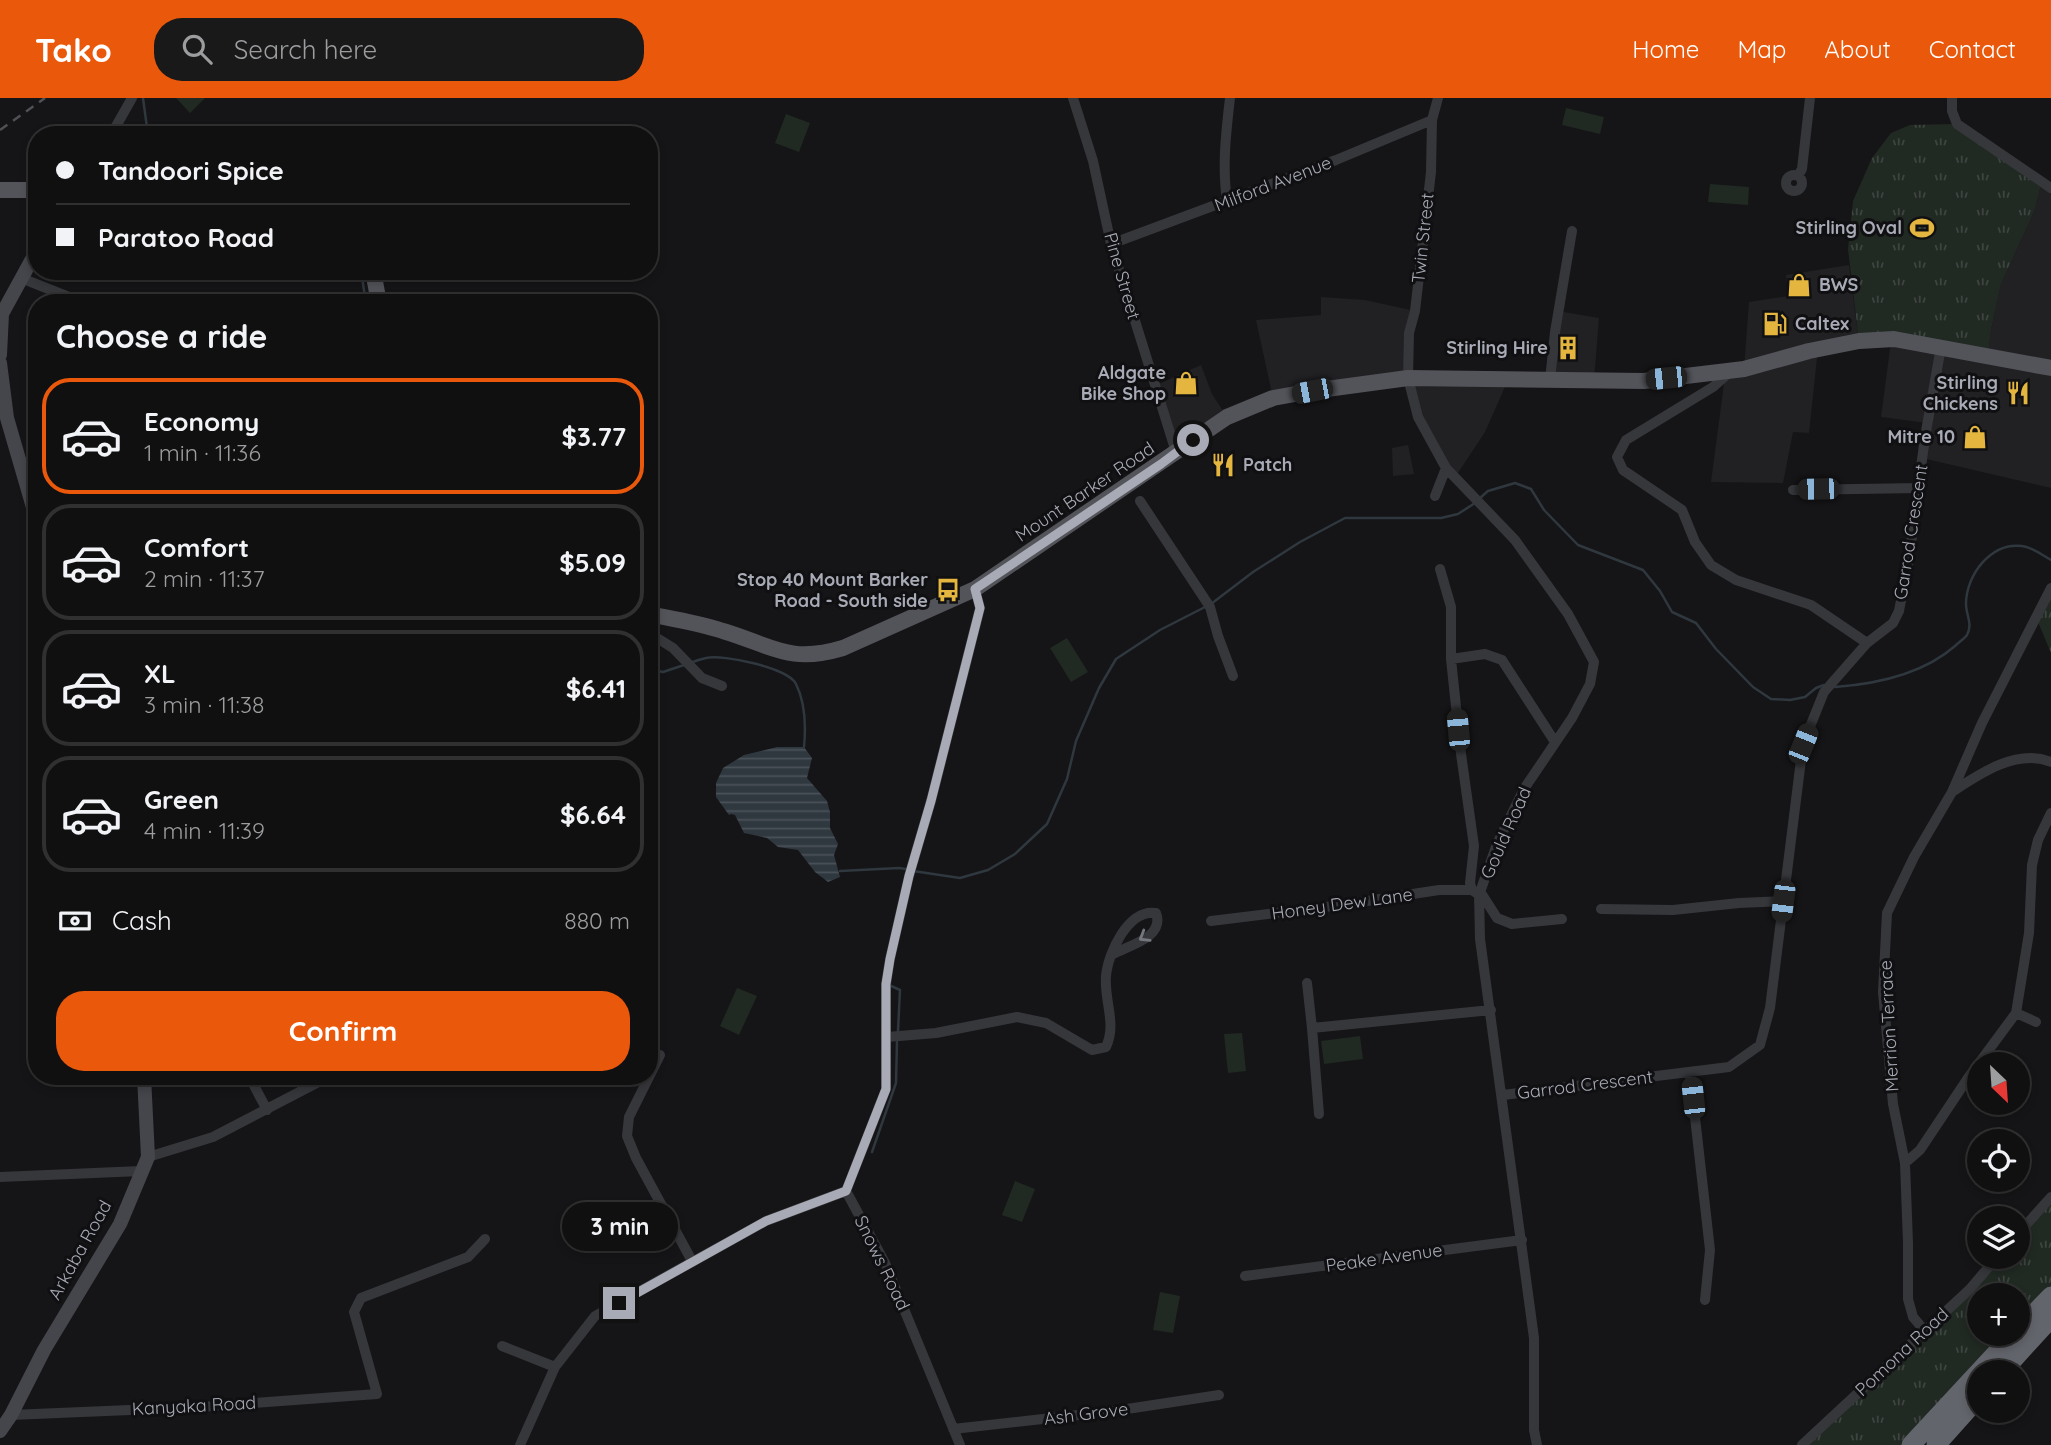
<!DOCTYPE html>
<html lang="en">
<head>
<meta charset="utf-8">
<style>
	:root { --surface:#101011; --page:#19191a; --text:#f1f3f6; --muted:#9c9d9f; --line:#303031; --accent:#ea580c }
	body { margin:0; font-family:Quicksand,sans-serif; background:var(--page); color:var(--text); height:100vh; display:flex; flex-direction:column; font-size:26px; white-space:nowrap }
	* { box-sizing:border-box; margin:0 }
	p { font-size:23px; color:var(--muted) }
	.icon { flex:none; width:38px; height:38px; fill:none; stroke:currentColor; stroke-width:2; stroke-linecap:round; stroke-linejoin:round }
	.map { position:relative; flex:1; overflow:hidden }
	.side { position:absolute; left:28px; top:196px; width:630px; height:791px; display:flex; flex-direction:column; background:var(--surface); border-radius:28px; box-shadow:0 4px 10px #0003,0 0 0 2px var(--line) }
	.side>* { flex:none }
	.banner { position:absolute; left:28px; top:28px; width:630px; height:154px; border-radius:28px; box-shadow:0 4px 10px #0003,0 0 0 2px var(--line); display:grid; align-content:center; height:154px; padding:0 28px; background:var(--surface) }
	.needle { width:46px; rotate:155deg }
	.fabs { position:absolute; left:1967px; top:954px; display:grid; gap:14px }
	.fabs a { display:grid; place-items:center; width:63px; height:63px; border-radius:50%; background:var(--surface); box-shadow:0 4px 10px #0003,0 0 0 2px var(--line); font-size:35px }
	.end { position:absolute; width:32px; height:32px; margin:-16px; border:9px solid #a8abb6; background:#111; box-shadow:0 0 0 4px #111 }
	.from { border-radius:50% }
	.bubble { position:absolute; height:49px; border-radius:24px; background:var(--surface); box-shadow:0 4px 10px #0003,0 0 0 2px var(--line); font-size:23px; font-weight:700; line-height:49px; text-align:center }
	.car { position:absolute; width:21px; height:42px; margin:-21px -10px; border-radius:9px; box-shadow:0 0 5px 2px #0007; background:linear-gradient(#222 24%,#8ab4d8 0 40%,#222 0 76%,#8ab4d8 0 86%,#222 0) }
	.banner b { display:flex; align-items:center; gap:24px; height:66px; font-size:26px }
	.banner b+b { border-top:2px solid var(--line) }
	.banner i { width:18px; height:18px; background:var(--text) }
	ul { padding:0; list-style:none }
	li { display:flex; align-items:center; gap:21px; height:116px; margin:0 14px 10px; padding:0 14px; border:4px solid var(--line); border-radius:28px }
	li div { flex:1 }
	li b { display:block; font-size:26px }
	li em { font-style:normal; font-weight:700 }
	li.current { border-color:var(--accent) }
	li>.icon { width:63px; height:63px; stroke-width:1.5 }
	h2 { padding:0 28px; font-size:32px; line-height:84px }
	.pay { display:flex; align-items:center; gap:18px; height:77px; padding:0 28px; font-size:26px }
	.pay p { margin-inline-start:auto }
	.cta { display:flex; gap:14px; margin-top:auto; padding:14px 28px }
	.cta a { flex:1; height:80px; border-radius:28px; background:var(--accent); color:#fff; font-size:28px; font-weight:700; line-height:80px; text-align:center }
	header { display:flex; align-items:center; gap:42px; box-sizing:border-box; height:98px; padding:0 35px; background:var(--accent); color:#fff }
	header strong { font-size:33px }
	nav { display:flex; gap:38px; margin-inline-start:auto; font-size:24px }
	.search { width:490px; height:63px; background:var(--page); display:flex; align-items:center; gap:18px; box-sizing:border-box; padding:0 24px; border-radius:28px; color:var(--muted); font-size:26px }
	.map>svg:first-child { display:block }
	.built { fill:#212124 }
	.grass { fill:#212923 }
	.park { fill:url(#park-tufts) }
	.water { fill:url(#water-rules) }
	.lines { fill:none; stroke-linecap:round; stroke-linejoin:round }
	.stream { stroke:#2f373f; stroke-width:2.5 }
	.street { stroke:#36373b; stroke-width:10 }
	.secondary { stroke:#44464b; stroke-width:14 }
	.primary { stroke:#53545a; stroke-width:16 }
	.highway { stroke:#63656c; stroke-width:19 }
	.rail { stroke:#4f5156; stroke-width:2.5; stroke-dasharray:9 7; stroke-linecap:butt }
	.oneway { stroke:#75777f }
	.route { stroke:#a8abb6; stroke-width:9 }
	.labels { text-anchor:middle; stroke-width:6; stroke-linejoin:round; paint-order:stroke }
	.street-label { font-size:18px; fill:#a8abb6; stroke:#101012 }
	.poi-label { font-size:18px; font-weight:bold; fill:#a8abb6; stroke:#101012; text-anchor:end }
</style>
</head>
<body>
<header>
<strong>Tako</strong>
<div class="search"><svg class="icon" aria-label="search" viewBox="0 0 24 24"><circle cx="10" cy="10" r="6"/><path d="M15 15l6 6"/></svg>Search here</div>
<nav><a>Home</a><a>Map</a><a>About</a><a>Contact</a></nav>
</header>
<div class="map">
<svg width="2051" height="1347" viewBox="0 0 2051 1347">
	<defs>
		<pattern id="park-tufts" width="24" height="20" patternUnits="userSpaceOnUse" patternTransform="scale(1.75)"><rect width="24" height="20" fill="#212923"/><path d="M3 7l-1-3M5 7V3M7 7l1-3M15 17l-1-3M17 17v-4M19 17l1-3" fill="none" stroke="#3e4541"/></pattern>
		<pattern id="water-rules" width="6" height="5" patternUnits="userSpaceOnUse" patternTransform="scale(1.75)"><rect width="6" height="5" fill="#2f373f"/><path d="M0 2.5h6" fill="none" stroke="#4a5158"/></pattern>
	</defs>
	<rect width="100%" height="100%" fill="#151517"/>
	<path class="built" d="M2042,83L2051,90V390L1922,360L1927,325L1881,319L1890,251L1894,241L1988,257L1991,232L2001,186L2034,114Z
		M1849,167L1859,243L1818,251L1809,335L1793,334L1783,385L1711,384L1725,278L1744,271L1749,204L1789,198L1786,177Z
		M1321,199L1365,202L1415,213L1408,280L1508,282L1485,334L1456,378L1418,319L1408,280L1273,300L1256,222L1321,217Z
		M1558,213L1599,220L1594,282H1550Z
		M1201,267L1212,296L1227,319L1176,354L1154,288Z
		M1408,347L1414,376L1393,378L1392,350Z"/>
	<path class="grass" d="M176,0H205L190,15Z
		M1566,10L1604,19L1600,36L1562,27Z
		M786,16L810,25L799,54L775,45Z
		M1710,86L1749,89L1748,107L1708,104Z
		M1067,540L1088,574L1071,584L1050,550Z
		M737,890L757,898L739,937L720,928Z
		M1242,935L1246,973L1228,975L1224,936Z
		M1360,938L1363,961L1324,966L1321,943Z
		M1015,1083L1035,1091L1022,1124L1002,1117Z
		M1160,1194L1180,1198L1173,1235L1153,1232Z"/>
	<path class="park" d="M1957,26L2042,83L2034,114L2001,186L1991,232L1988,257L1859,243L1848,151L1853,103L1872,60L1891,35L1910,27Z
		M2051,490V555L2036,519Z
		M2051,1099V1198L2018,1232V1197H1979V1236H2014L1911,1347H1803L1998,1159L2018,1158V1136Z"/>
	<path class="water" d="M777,649H804L812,660L807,680L827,703L830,714V730L838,746L834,757L840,779L828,784L815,774L798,752L778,749L767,740L744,735L735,717L731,716L729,717L716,699V685L723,670L744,657Z"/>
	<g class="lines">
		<path class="stream" d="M143,0L148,37
			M361,173L366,205
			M1480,400L1488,393L1515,385L1531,391L1544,412L1578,447L1643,472L1660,493L1672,514L1696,525L1716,551L1753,589L1771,601L1790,602L1805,599L1816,590L1824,587
			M1211,506L1253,474L1300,444L1345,420H1441L1458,416L1475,405
			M690,565C695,563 701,561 706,560C723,556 789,570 796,586C806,606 806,628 804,649
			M649,571L663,574L684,567
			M1835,589C1876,586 1923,576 1955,548C1958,545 1964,541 1967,537C1973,526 1966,517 1966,506C1966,477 1991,444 2022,448C2032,449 2042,457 2051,462
			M840,773L899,770L906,771
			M913,773L960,780L988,772L1015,756L1047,726L1067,681L1076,643L1099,590L1116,561L1160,532L1205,509
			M889,887L900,892L898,933
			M872,1054L896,985L897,944"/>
		<path class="street" d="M1073,0L1093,63L1111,146L1176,354
			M1438,0L1432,22L1431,74L1415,213L1409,235L1408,280L1418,319L1446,370L1515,442L1568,516L1594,564L1590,586L1572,620L1524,691L1497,746L1479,797L1480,841L1534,1240V1332L1537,1347
			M1952,0V13L1957,26L2051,90
			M111,37L132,0
			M1786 85a8 8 0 1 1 16 0a8 8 0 1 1-16 0Z
			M1798,78L1802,71L1810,0
			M1227,102C1222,69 1226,34 1230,0
			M1111,146L1336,62L1432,22
			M21,180L84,205
			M1731,273L1713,289L1626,342L1617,359L1623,372L1682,412L1695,444L1711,467L1736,482L1811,507L1867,545
			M1550,282L1555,234L1572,133
			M1793,392L1919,390
			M1435,398L1446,370
			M1140,403L1210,509L1218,538L1233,578
			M1440,471L1451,509V561L1461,656L1474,748L1470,785L1472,792L1479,797
			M649,535L673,550L702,580L722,588
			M1451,561L1485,556L1502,562L1555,644
			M1952,694C1979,676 2017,650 2051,664
			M1481,795L1497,820L1512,826L1562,821
			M1601,811L1673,812L1739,805L1783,803
			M1211,823L1341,807L1439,792H1472
			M1307,885L1312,930
			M2016,915L2036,924
			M887,939L936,935L1017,919L1046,925L1092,952L1106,949C1117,925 1104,904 1106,878C1108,855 1128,811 1156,815C1165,839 1130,847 1113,856
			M660,957L629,1019L627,1038L636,1060L692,1163
			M1690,975L1710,1152L1705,1202
			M249,978L267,1012
			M1503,997L1729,969L1760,947L1770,910L1803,646L1824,594L1867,545L1893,525L1899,513L1909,461L1925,339L1941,249
			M1319,1016L1312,930L1491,912
			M148,1059L213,1039L330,978
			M1905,1065L1920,1052L1968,980L2016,915L2029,835L2032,767L2038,742L2051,715
			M0,1079L141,1073
			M2018,1136L2051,1099
			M1245,1178L1522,1142
			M1924,1232L1913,1219L1908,1201V1145L1905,1065L1893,1006L1883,894L1887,815L1914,759L1952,694L1982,625L2051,490
			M502,1248L555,1269
			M11,1317L201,1309L377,1296L354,1214L361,1200L468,1159L485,1141
			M953,1331L1114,1313L1219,1297
			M520,1347L555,1269L595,1218L766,1123L846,1093
			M960,1347L885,1165L846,1093L886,991V886L890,861L909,778L931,703L980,510L975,491
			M1802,1347L1970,1191L1998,1158"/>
		<path class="secondary" d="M0,257L2,216L37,152
			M0,265L7,320L37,423
			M0,1333L11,1317L44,1252L120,1126L148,1059L144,978"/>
		<path class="primary" d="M0,92H37
			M373,173L379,205
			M649,516C674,521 699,525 723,533C773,548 789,566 843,550L975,491L1227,319L1273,300L1312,293L1408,280L1644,283L1744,271L1809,253L1859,243L1894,241L2051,270"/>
		<path class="highway" d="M2018,1232L2051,1198
			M2002,1274L2051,1220
			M1911,1347L2014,1236
			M1936,1347L1979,1299"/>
		<path class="rail" d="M0,32L45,0"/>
	</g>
	<defs><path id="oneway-chevron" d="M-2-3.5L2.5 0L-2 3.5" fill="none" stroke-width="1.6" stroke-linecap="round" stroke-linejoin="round" transform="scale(1.75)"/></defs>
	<use class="oneway" href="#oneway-chevron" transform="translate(1144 839) rotate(149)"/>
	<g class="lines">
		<path class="route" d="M619,1205L766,1123L846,1093L886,991V886L890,861L909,778L931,703L980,510L975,491L1161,366L1193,342"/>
	</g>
	<defs>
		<g id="stadium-bare" transform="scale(1.89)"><path d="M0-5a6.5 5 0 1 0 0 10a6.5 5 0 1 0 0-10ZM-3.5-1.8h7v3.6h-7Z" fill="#e5b63f" stroke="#101012" stroke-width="2.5" paint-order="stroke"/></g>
		<g id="shop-bare" transform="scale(1.89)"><path d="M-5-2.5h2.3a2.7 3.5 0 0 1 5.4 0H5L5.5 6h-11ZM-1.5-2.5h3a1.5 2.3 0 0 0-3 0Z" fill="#e5b63f" stroke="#101012" stroke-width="2.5" paint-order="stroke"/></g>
		<g id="fuel-bare" transform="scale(1.89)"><path d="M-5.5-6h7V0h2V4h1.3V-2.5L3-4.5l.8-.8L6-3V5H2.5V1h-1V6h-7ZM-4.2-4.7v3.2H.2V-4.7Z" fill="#e5b63f" stroke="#101012" stroke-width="2.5" paint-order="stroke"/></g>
		<g id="building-bare" transform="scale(1.89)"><path d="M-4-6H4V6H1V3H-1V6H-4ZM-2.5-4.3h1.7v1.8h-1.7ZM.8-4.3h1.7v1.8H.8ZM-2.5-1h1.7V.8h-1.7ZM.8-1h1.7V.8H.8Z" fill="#e5b63f" stroke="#101012" stroke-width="2.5" paint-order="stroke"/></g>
		<g id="restaurant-bare" transform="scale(1.89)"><path d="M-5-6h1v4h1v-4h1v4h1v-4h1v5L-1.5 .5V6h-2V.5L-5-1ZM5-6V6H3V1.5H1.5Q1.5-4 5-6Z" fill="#e5b63f" stroke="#101012" stroke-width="2.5" paint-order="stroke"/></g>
		<g id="bus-bare" transform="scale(1.89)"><path d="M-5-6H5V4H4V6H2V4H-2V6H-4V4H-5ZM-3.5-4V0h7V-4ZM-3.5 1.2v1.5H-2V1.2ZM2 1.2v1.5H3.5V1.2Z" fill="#e5b63f" stroke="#101012" stroke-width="2.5" paint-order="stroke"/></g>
	</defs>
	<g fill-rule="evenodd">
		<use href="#stadium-bare" x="1922" y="130"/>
		<use href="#shop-bare" x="1799" y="187"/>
		<use href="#fuel-bare" x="1775" y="226"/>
		<use href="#building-bare" x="1568" y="250"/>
		<use href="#shop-bare" x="1186" y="285"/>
		<use href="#restaurant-bare" x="2018" y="295"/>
		<use href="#shop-bare" x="1975" y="339"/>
		<use href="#restaurant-bare" x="1223" y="367"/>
		<use href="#bus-bare" x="948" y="492"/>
	</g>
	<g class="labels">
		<g class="street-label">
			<text transform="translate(1273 86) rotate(-21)" y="6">Milford Avenue</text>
			<text transform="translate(1423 140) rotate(-84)" y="6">Twin Street</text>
			<text transform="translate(1122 178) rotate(74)" y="6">Pine Street</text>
			<text transform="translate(1085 394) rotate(-34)" y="6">Mount Barker Road</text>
			<text transform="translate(1911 434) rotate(-81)" y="6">Garrod Crescent</text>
			<text transform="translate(1506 735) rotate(-66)" y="6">Gould Road</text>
			<text transform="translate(1342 806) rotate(-8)" y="6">Honey Dew Lane</text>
			<text transform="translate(1889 928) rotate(-93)" y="6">Merrion Terrace</text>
			<text transform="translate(1585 987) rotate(-7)" y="6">Garrod Crescent</text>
			<text transform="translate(80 1152) rotate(-61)" y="6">Arkaba Road</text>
			<text transform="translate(1384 1160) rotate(-8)" y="6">Peake Avenue</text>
			<text transform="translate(882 1165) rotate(64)" y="6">Snows Road</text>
			<text transform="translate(1902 1254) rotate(-43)" y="6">Pomona Road</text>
			<text transform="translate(194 1308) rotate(-3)" y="6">Kanyaka Road</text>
			<text transform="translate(1086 1316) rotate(-7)" y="6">Ash Grove</text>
		</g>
		<g class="poi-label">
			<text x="1902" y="136">Stirling Oval</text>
			<text x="1819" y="193" text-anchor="start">BWS</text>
			<text x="1795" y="232" text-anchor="start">Caltex</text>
			<text x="1548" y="256">Stirling Hire</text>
			<text x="1166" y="281">Aldgate<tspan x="1166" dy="21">Bike Shop</tspan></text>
			<text x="1998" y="291">Stirling<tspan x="1998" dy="21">Chickens</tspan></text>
			<text x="1955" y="345">Mitre 10</text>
			<text x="1243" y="373" text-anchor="start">Patch</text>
			<text x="928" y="488">Stop 40 Mount Barker<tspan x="928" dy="21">Road - South side</tspan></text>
		</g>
	</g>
</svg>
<div class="fabs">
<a><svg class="needle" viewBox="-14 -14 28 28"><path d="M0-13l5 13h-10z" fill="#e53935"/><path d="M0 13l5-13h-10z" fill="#9c9d9f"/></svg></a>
<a><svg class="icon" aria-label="locate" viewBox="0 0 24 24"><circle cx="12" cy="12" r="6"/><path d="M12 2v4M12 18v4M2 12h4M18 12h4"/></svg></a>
<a><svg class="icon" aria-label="layers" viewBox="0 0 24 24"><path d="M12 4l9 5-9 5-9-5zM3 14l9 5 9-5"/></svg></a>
<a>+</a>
<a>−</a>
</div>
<i class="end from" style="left:1193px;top:342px"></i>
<i class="end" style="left:619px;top:1205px"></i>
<div class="bubble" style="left:562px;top:1104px;width:116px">3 min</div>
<i class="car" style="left:1666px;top:280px;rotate:264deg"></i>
<i class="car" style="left:1312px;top:293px;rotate:259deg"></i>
<i class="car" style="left:1818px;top:391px;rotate:269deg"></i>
<i class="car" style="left:1458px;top:632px;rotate:355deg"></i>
<i class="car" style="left:1803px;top:646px;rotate:22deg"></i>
<i class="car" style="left:1783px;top:803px;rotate:187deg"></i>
<i class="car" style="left:1693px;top:1000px;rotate:354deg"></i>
<div class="banner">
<b><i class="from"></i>Tandoori Spice</b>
<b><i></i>Paratoo Road</b>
</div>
<section class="side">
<h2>Choose a ride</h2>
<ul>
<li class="current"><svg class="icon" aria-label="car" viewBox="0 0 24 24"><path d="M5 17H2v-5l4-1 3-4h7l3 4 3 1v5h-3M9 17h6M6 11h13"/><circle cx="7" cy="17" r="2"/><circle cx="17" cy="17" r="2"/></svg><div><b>Economy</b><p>1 min · 11:36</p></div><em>$3.77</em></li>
<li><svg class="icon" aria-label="car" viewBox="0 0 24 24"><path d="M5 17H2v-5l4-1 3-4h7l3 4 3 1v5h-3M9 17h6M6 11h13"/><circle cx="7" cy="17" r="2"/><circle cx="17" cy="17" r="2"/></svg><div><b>Comfort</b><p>2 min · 11:37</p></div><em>$5.09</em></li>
<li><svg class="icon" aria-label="car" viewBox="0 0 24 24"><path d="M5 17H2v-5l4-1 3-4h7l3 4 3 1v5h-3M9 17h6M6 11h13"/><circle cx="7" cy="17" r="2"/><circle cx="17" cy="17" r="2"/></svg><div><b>XL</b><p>3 min · 11:38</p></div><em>$6.41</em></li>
<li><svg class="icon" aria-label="car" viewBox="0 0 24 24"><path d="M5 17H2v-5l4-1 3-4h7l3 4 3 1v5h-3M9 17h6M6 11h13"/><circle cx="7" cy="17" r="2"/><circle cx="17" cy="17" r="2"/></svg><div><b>Green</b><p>4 min · 11:39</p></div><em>$6.64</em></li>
</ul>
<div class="pay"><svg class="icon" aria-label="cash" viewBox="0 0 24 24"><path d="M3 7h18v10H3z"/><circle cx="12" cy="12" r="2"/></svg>Cash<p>880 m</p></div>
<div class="cta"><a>Confirm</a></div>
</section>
</div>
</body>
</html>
